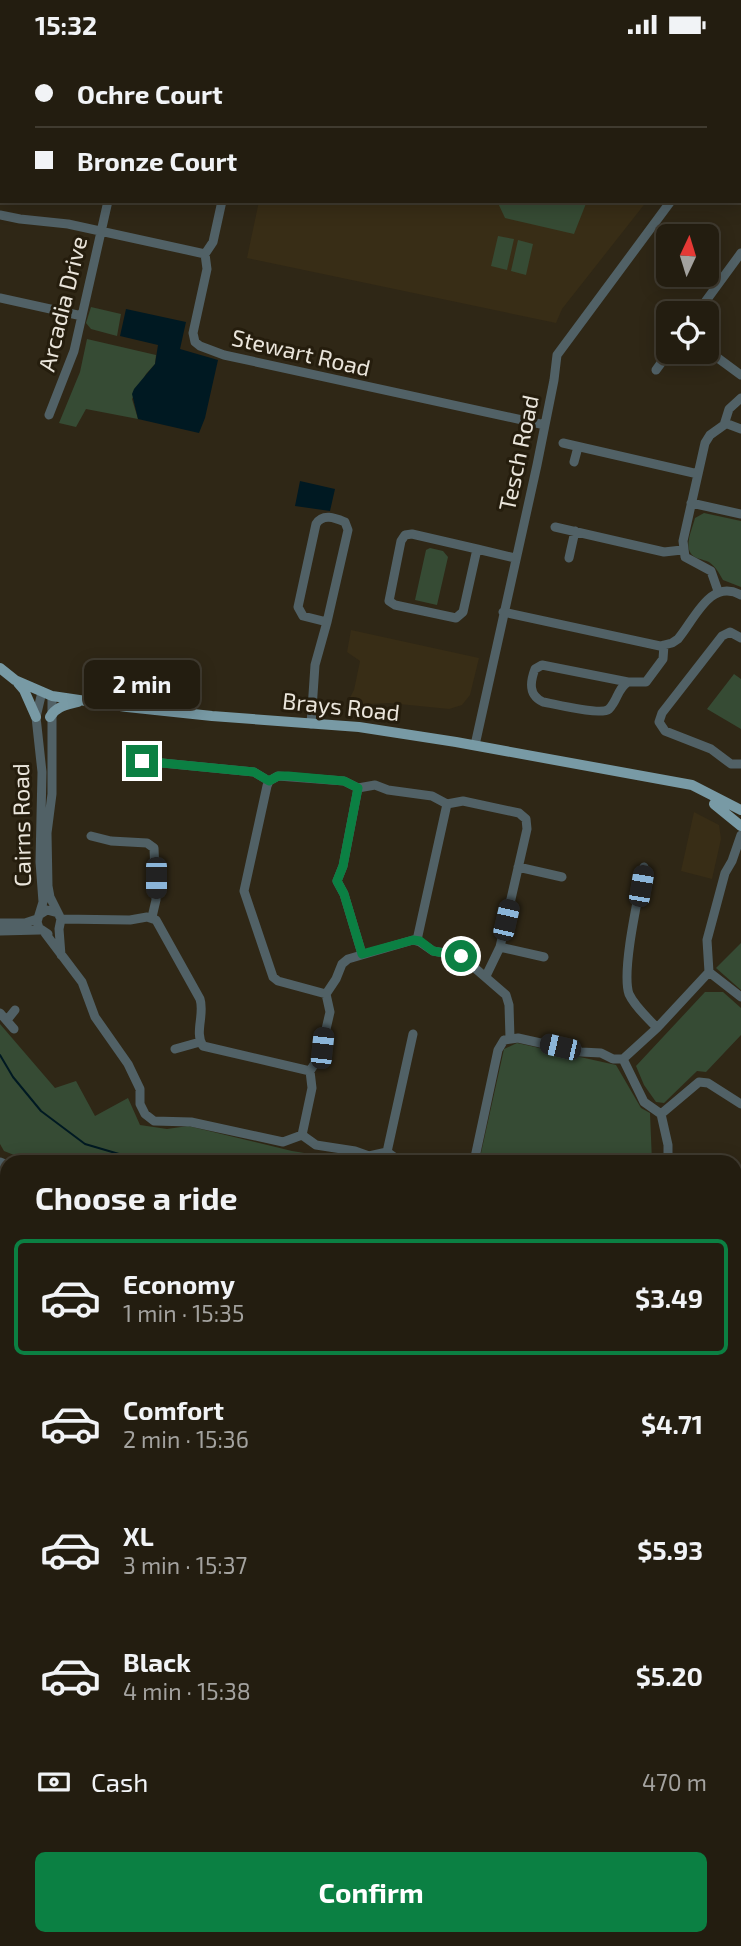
<!DOCTYPE html>
<html lang="en">
<head>
<meta charset="utf-8">
<style>
	:root { --surface:#231d10; --page:#2b2619; --text:#f1f3f6; --muted:#a3a29f; --line:#403b30; --accent:#0b8043 }
	body { margin:0; font-family:"Exo 2",sans-serif; background:var(--page); color:var(--text); height:100vh; display:flex; flex-direction:column; font-size:26px; white-space:nowrap }
	* { box-sizing:border-box; margin:0 }
	p { font-size:23px; color:var(--muted) }
	.icon { flex:none; width:38px; height:38px; fill:none; stroke:currentColor; stroke-width:2; stroke-linecap:round; stroke-linejoin:round }
	.map { position:relative; flex:1; overflow:hidden }
	.details { position:absolute; left:0px; top:1106px; width:742px; height:791px; display:flex; flex-direction:column; background:var(--surface); border-radius:21px 21px 0 0; box-shadow:0 4px 18px #0003,0 0 0 2px var(--line) }
	.details>* { flex:none }
	.banner { position:absolute; left:0px; top:0px; width:742px; height:154px; box-shadow:0 4px 18px #0003,0 0 0 2px var(--line); display:grid; align-content:center; height:154px; padding:0 35px; background:var(--surface) }
	.needle { width:46px; rotate:4deg }
	.fabs { position:absolute; left:656px; top:175px; display:grid; gap:14px }
	.fabs a { display:grid; place-items:center; width:63px; height:63px; border-radius:10px; background:var(--surface); box-shadow:0 4px 18px #0003,0 0 0 2px var(--line); font-size:35px }
	.end { position:absolute; width:32px; height:32px; margin:-16px; border:9px solid #0b8043; background:#fff; box-shadow:0 0 0 4px #fff }
	.from { border-radius:50% }
	.bubble { position:absolute; height:49px; border-radius:10px; background:var(--surface); box-shadow:0 4px 18px #0003,0 0 0 2px var(--line); font-size:23px; font-weight:700; line-height:49px; text-align:center }
	.car { position:absolute; width:21px; height:42px; margin:-21px -10px; border-radius:9px; box-shadow:0 0 5px 2px #0007; background:linear-gradient(#222 24%,#8ab4d8 0 40%,#222 0 76%,#8ab4d8 0 86%,#222 0) }
	.banner b { display:flex; align-items:center; gap:24px; height:66px; font-size:26px }
	.banner b+b { border-top:2px solid var(--line) }
	.banner i { width:18px; height:18px; background:var(--text) }
	ul { padding:0; list-style:none }
	li { display:flex; align-items:center; gap:21px; height:116px; margin:0 14px 10px; padding:0 21px; border:4px solid transparent; border-radius:10px }
	li div { flex:1 }
	li b { display:block; font-size:26px }
	li em { font-style:normal; font-weight:700 }
	li.selected { border-color:var(--accent) }
	li>.icon { width:63px; height:63px; stroke-width:1.5 }
	h2 { padding:0 35px; font-size:32px; line-height:84px }
	.pay { display:flex; align-items:center; gap:18px; height:77px; padding:0 35px; font-size:26px }
	.pay p { margin-inline-start:auto }
	.button { display:flex; gap:14px; margin-top:auto; padding:14px 35px }
	.button a { flex:1; height:80px; border-radius:10px; background:var(--accent); color:#fff; font-size:28px; font-weight:700; line-height:80px; text-align:center }
	.status { display:flex; justify-content:space-between; align-items:center; height:49px; padding:0 35px; background:var(--surface); direction:ltr }
	.status svg { height:19px; fill:currentColor }
	.map>svg:first-child { display:block }
	.built { fill:#382d16 }
	.green { fill:#364b34 }
	.water { fill:#001922 }
	.lines { fill:none; stroke-linecap:round; stroke-linejoin:round }
	.stream { stroke:#001922; stroke-width:2 }
	.minor { stroke:#516166; stroke-width:9 }
	.major { stroke:#789aa5; stroke-width:10 }
	.route { stroke:#0b8043; stroke-width:9 }
	.labels { text-anchor:middle; stroke-width:6; stroke-linejoin:round; paint-order:stroke }
	.street-label { font-size:23px; fill:#eae5db; stroke:#251d0d }
</style>
</head>
<body>
<div class="status"><b>15:32</b><svg viewBox="0 0 49 12"><path d="M0 12V9h3v3zM5 12V6h3v6zM10 12V3h3v9zM15 12V0h3v12zM26 1h20v11H26zM47 4h2v5h-2z"/></svg></div>
<div class="map">
<svg width="741" height="1897" viewBox="0 0 741 1897">
	<rect width="100%" height="100%" fill="#2f2716"/>
	<path class="built" d="M259,152H647L562,260L556,274L247,209Z
		M351,581L479,609L470,646L462,656L449,660L389,654L346,656L354,641L360,612L347,603Z
		M694,763L719,776L721,790L712,830L681,822Z"/>
	<path class="green" d="M497,152H587L574,185L505,169Z
		M498,187L514,190L507,221L491,217Z
		M518,191L533,195L526,226L511,222Z
		M91,258L121,265L117,287L91,280L86,274Z
		M87,290L156,306L155,315L146,325L132,350L138,370L86,360L76,378L59,374L80,323Z
		M704,464L741,472V538L723,531C719,524 716,518 709,513C703,510 693,510 690,503C685,494 693,478 695,469Z
		M430,499L443,502L448,508L437,556L415,551L426,501Z
		M734,625L741,630V680L707,660Z
		M741,894V941L716,919Z
		M705,943H723L741,959V986L706,1023L697,1022L664,1054L656,1053L644,1036L636,1017Z
		M0,975L55,1039L76,1032L95,1067L128,1049L140,1076L167,1080L188,1077L292,1102L360,1113H19L14,1106L4,1102L0,1095Z
		M517,994L616,1016L641,1059L650,1064L652,1113H479L504,1000Z
		M735,1817L741,1819V1897H567V1890H735Z"/>
	<path class="water" d="M126,260L186,273L180,300L218,311L205,369L199,384L138,370L132,345L134,340L155,315L158,296L120,287Z
		M300,432L335,440L330,462L295,457Z
		M7,1717V1813L0,1818V1724Z"/>
	<g class="lines">
		<path class="stream" d="M0,1006L13,1028L41,1062L85,1095L119,1105
			M126,1106L178,1113
			M566,1890L567,1897"/>
		<path class="minor" d="M4,0L11,2
			M370,0L378,2
			M709,0L711,2
			M127,2V0
			M255,2L256,0
			M740,9L741,8
			M0,82H2
			M222,152L213,193L205,205L207,220L193,284L195,293L200,297L224,306L545,376
			M0,166L20,170L68,175L205,205
			M0,249L82,267
			M697,264L741,204
			M707,301L741,326
			M656,321L669,303
			M49,366L74,302L108,152
			M725,374L741,380
			M563,394L698,425
			M574,413L578,398
			M691,454L741,465
			M555,478L664,503L682,501
			M477,500L412,485L405,486L401,492L389,552L395,556L456,569L463,563L477,500L515,509
			M569,509L575,482
			M718,542L711,522L685,508L683,492L705,394L710,386L724,376L729,360L741,349
			M503,563L660,597L672,594L678,590C695,570 710,529 741,546
			M741,589L730,583L722,587L662,664L659,673L665,682L711,700L731,715H741
			M628,633C617,640 618,651 609,660C601,667 555,655 543,653C528,646 530,633 535,620L542,616L628,633H646L663,610L664,596
			M52,647V745L47,784L48,837L50,848L61,870L59,880L61,906
			M311,675L315,616L327,573L303,567L298,558L316,475C323,464 335,469 345,473L348,481L327,573
			M475,696L537,416L554,331L557,306L671,152
			M142,712L254,723L269,732
			M358,739L343,817L337,832L344,845L362,905
			M91,787L111,792L147,794L154,799L156,851L152,868
			M518,818L562,828
			M644,818C639,845 621,922 629,945C635,958 647,968 657,979
			M39,866L43,853L40,813L42,723L36,668L42,643
			M61,870L130,871L147,868L156,871L200,950C205,965 194,984 203,997L310,1022
			M0,874H25L37,870
			M0,882L40,881
			M45,884L82,933L95,968L128,1015L140,1040V1055L145,1065L154,1072L191,1073L283,1093L302,1086L316,1096L355,1102L369,1107L387,1103L401,1113
			M48,885L39,879L37,873L39,866L47,861L58,864
			M417,891L447,755
			M500,898L544,908
			M709,923L741,948
			M326,945L278,932L273,928L244,842L267,737L269,732L278,727L344,732L358,739L375,736L388,741L432,747L447,755L463,752L519,764L526,770L527,780L500,898L486,927
			M0,964L14,980
			M7,971L15,961
			M175,1000L200,993
			M623,1010L644,1053L661,1065L668,1096V1113
			M661,1065L699,1033L708,1034L741,1055
			M302,1086L312,1039L310,1022L320,1006L330,963L326,945L336,930L342,915L348,910L413,891L420,893L433,902L461,907L506,946L509,956L510,989
			M387,1103L413,985
			M0,1113L7,1116
			M474,1113L498,1001L504,991L518,989L581,1003L601,1004L613,1010H623L657,979L709,923L707,891L725,824L732,812L741,786
			M0,1211L7,1205
			M735,1252L741,1258
			M0,1318L7,1315
			M0,1388L7,1382
			M735,1442L741,1441
			M0,1501L7,1509
			M735,1518L741,1517
			M735,1599L741,1598
			M0,1841L7,1837"/>
		<path class="major" d="M0,619L15,631L52,647L127,658L212,667L359,678L456,693L692,736L741,761
			M18,634L24,641L36,668
			M50,668C56,657 67,656 78,653
			M714,755L741,777
			M251,1897L266,1894L307,1897"/>
	</g>
	<g class="lines">
		<path class="route" d="M142,712L254,723L269,732L278,727H288L344,732L358,739L343,817L337,832L344,845L362,905L413,891L420,892L433,902L461,907"/>
	</g>
	<g class="labels">
		<g class="street-label">
			<text transform="translate(63 255) rotate(-76)" y="8">Arcadia Drive</text>
			<text transform="translate(301 304) rotate(13)" y="8">Stewart Road</text>
			<text transform="translate(519 404) rotate(-78)" y="8">Tesch Road</text>
			<text transform="translate(341 658) rotate(6)" y="8">Brays Road</text>
			<text transform="translate(22 776) rotate(-91)" y="8">Cairns Road</text>
		</g>
	</g>
</svg>
<div class="fabs">
<a><svg class="needle" viewBox="-14 -14 28 28"><path d="M0-13l5 13h-10z" fill="#e53935"/><path d="M0 13l5-13h-10z" fill="#a3a29f"/></svg></a>
<a><svg class="icon" aria-label="locate" viewBox="0 0 24 24"><circle cx="12" cy="12" r="6"/><path d="M12 2v4M12 18v4M2 12h4M18 12h4"/></svg></a>
</div>
<i class="end from" style="left:461px;top:907px"></i>
<i class="end" style="left:142px;top:712px"></i>
<div class="bubble" style="left:84px;top:611px;width:116px">2 min</div>
<i class="car" style="left:156px;top:829px;rotate:180deg"></i>
<i class="car" style="left:641px;top:837px;rotate:10deg"></i>
<i class="car" style="left:506px;top:871px;rotate:13deg"></i>
<i class="car" style="left:560px;top:998px;rotate:283deg"></i>
<i class="car" style="left:322px;top:999px;rotate:6deg"></i>
<div class="banner">
<b><i class="from"></i>Ochre Court</b>
<b><i></i>Bronze Court</b>
</div>
<section class="details">
<h2>Choose a ride</h2>
<ul>
<li class="selected"><svg class="icon" aria-label="car" viewBox="0 0 24 24"><path d="M5 17H2v-5l4-1 3-4h7l3 4 3 1v5h-3M9 17h6M6 11h13"/><circle cx="7" cy="17" r="2"/><circle cx="17" cy="17" r="2"/></svg><div><b>Economy</b><p>1 min · 15:35</p></div><em>$3.49</em></li>
<li><svg class="icon" aria-label="car" viewBox="0 0 24 24"><path d="M5 17H2v-5l4-1 3-4h7l3 4 3 1v5h-3M9 17h6M6 11h13"/><circle cx="7" cy="17" r="2"/><circle cx="17" cy="17" r="2"/></svg><div><b>Comfort</b><p>2 min · 15:36</p></div><em>$4.71</em></li>
<li><svg class="icon" aria-label="car" viewBox="0 0 24 24"><path d="M5 17H2v-5l4-1 3-4h7l3 4 3 1v5h-3M9 17h6M6 11h13"/><circle cx="7" cy="17" r="2"/><circle cx="17" cy="17" r="2"/></svg><div><b>XL</b><p>3 min · 15:37</p></div><em>$5.93</em></li>
<li><svg class="icon" aria-label="car" viewBox="0 0 24 24"><path d="M5 17H2v-5l4-1 3-4h7l3 4 3 1v5h-3M9 17h6M6 11h13"/><circle cx="7" cy="17" r="2"/><circle cx="17" cy="17" r="2"/></svg><div><b>Black</b><p>4 min · 15:38</p></div><em>$5.20</em></li>
</ul>
<div class="pay"><svg class="icon" aria-label="cash" viewBox="0 0 24 24"><path d="M3 7h18v10H3z"/><circle cx="12" cy="12" r="2"/></svg>Cash<p>470 m</p></div>
<div class="button"><a>Confirm</a></div>
</section>
</div>
</body>
</html>
